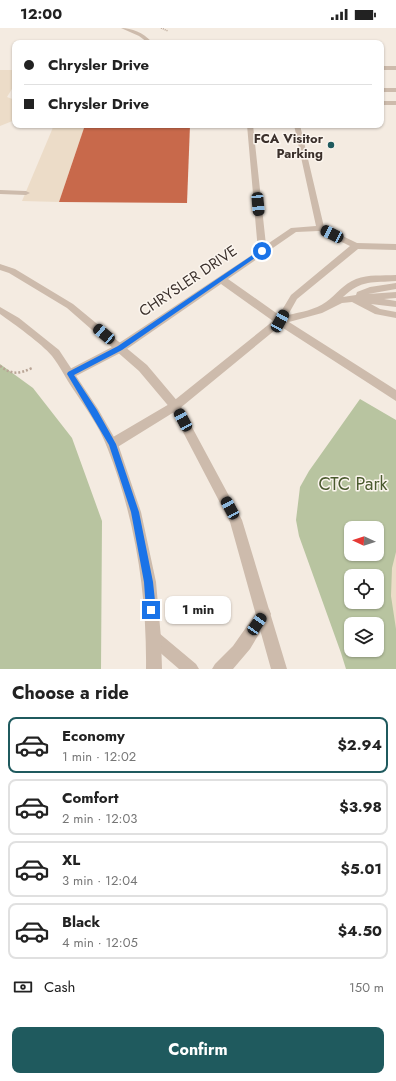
<!DOCTYPE html>
<html lang="en">
<head>
<meta charset="utf-8">
<style>
	:root { --surface:#fff; --page:#f2f2f2; --text:#222; --muted:#767676; --line:#e0e0e0; --accent:#1f5a5e }
	body { margin:0; font-family:Jost,sans-serif; background:var(--page); color:var(--text); height:100vh; display:flex; flex-direction:column; font-size:15px; white-space:nowrap }
	* { box-sizing:border-box; margin:0 }
	p { font-size:13px; color:var(--muted) }
	.icon { flex:none; width:22px; height:22px; fill:none; stroke:currentColor; stroke-width:2; stroke-linecap:round; stroke-linejoin:round }
	.map { position:relative; height:641px; overflow:hidden }
	.details { display:flex; flex-direction:column; background:var(--surface); flex:1 }
	.details>* { flex:none }
	.banner { position:absolute; left:12px; top:12px; width:372px; height:88px; border-radius:8px; box-shadow:0 1px 3px #0004; display:grid; align-content:center; height:88px; padding:0 12px; background:var(--surface) }
	.needle { width:26px; rotate:273deg }
	.fabs { position:absolute; left:344px; top:493px; display:grid; gap:8px }
	.fabs a { display:grid; place-items:center; width:40px; height:40px; border-radius:8px; background:var(--surface); box-shadow:0 1px 3px #0004; font-size:20px }
	.end { position:absolute; width:18px; height:18px; margin:-9px; border:5px solid #1a73e8; background:#fff; box-shadow:0 0 0 2px #fff }
	.from { border-radius:50% }
	.bubble { position:absolute; height:28px; border-radius:8px; background:var(--surface); box-shadow:0 1px 3px #0004; font-size:13px; font-weight:700; line-height:28px; text-align:center }
	.car { position:absolute; width:12px; height:24px; margin:-12px -6px; border-radius:5px; box-shadow:0 0 3px 1px #0007; background:linear-gradient(#222 24%,#8ab4d8 0 40%,#222 0 76%,#8ab4d8 0 86%,#222 0) }
	.banner b { display:flex; align-items:center; gap:14px; height:38px; font-size:15px }
	.banner b+b { border-top:1px solid var(--line) }
	.banner i { width:10px; height:10px; background:var(--text) }
	ul { padding:0; list-style:none }
	li { display:flex; align-items:center; gap:12px; height:56px; margin:0 8px 6px; padding:0 4px; border:2px solid var(--line); border-radius:8px }
	li div { flex:1 }
	li b { display:block; font-size:15px }
	li em { font-style:normal; font-weight:700 }
	li.selected { border-color:var(--accent) }
	li>.icon { width:36px; height:36px; stroke-width:1.5 }
	h2 { padding:0 12px; font-size:18px; line-height:48px }
	.pay { display:flex; align-items:center; gap:10px; height:44px; padding:0 12px; font-size:15px }
	.pay p { margin-inline-start:auto }
	.cta { display:flex; gap:8px; margin-top:auto; padding:8px 12px }
	.cta a { flex:1; height:46px; border-radius:8px; background:var(--accent); color:#fff; font-size:16px; font-weight:700; line-height:46px; text-align:center }
	.status { display:flex; justify-content:space-between; align-items:center; height:28px; padding:0 20px; background:var(--surface); direction:ltr }
	.status svg { height:11px; fill:currentColor }
	.map>svg:first-child { display:block }
	.green { fill:#b8c4a0; fill-rule:evenodd }
	.plaza { fill:#ecdcc8 }
	.building { fill:#c8694b }
	.lines { fill:none; stroke-linecap:round; stroke-linejoin:round }
	.path-far1 { stroke:#b9a596; stroke-width:1.5; stroke-dasharray:1 1; stroke-linecap:butt }
	.path { stroke:#b9a596; stroke-width:2.5; stroke-dasharray:2 2; stroke-linecap:butt }
	.lane { fill:#cdbbac; fill-rule:evenodd }
	.street { fill:#cdbbac; fill-rule:evenodd }
	.route { fill:#1a73e8 }
	.poi-dot { fill:#1f5a5e; stroke:#fbf5ee; stroke-width:1.5 }
	.labels { text-anchor:middle; stroke-width:3; stroke-linejoin:round; paint-order:stroke }
	.far-poi-label { font-size:13px; font-weight:bold; fill:#3b302b; stroke:#fbf5ee; text-anchor:end }
	.street-label { font-size:15px; fill:#3b302b; stroke:#fbf5ee }
	.near-park-label { font-size:18px; fill:#4a5a2e; stroke:#fbf5ee }
</style>
</head>
<body>
<div class="status"><b>12:00</b><svg viewBox="0 0 49 12"><path d="M0 12V9h3v3zM5 12V6h3v6zM10 12V3h3v9zM15 12V0h3v12zM26 1h20v11H26zM47 4h2v5h-2z"/></svg></div>
<div class="map">
<svg width="396" height="641" viewBox="0 0 396 641">
	<rect width="100%" height="100%" fill="#f4ebe1"/>
	<path class="green" d="M0,336L33,360L72,410L102,493L101,641H0Z
		M360,371L396,392V641H346L341,625L299,508L296,492L300,459L309,443ZM351,500H377V526H351ZM351,548H377V574H351ZM351,596H377V622H351Z"/>
	<path class="plaza" d="M0,42H15V56L7,69L15,72V92L0,98Z
		M54,97H85L59,174L22,173Z
		M396,524V601L391,568L392,540Z"/>
	<path class="building" d="M85,97H190L187,175L59,174Z"/>
	<g class="lines">
		<path class="path-far1" d="M161,0L168,3"/>
		<path class="path" d="M0,338C12,347 19,346 32,340"/>
		<path class="lane" d="M121,0C132,0 143,5 151,13L147,14L139,8Z
			M381,38H396V42H381Z
			M381,60H396V64H381Z
			M381,73H396V77H381Z
			M247,97H253L266,217L291,200L316,198L294,97H300L324,199L357,215L396,216V222L358,221L297,271L288,287C301,284 315,282 326,274C336,267 343,256 356,251C369,246 382,248 396,247V253C373,255 362,251 343,269L356,267L357,264L370,259L396,255V261L368,266L396,264V270L384,271L396,273V279L371,276L380,281L396,284V290L375,286L352,274L342,275L322,285L289,294L396,362V373L280,298L179,381L116,420L112,421L108,420L106,416L108,412L171,375L273,293L221,256L124,323L74,349L70,350L66,349L65,346L66,343L116,317L258,223ZM319,203L350,218L291,267L279,287L228,251L296,204Z
			M0,162L26,163L30,165L26,167L0,166Z
			M264,579L269,581L271,586L250,621L233,641H212L215,636L233,618L259,581Z
			M154,603L159,605L196,636L199,641H179L149,615L147,610L149,605Z"/>
		<path class="street" d="M0,236L15,241L73,276L147,337L179,375L242,492L287,641H271L230,494L171,381L139,343L67,280L9,245L0,242Z
			M0,279L19,290L59,322L98,381L118,416L141,484L156,554L161,610L162,641H146C147,565 135,489 107,419C99,398 85,379 73,361C66,351 60,338 52,328C41,315 14,296 0,286Z"/>
	</g>
	<path class="route" d="M260,222L265,223L122,322L74,347L97,382L116,416L139,484L153,554L156,582L154,585L151,587L148,585L146,582L144,554L131,484L109,417L67,346L68,344L118,318Z"/>
	<circle class="poi-dot" cx="331" cy="117" r="4"/>
	<g class="labels">
		<g class="far-poi-label">
			<text x="323" y="115">FCA Visitor<tspan x="323" dy="15">Parking</tspan></text>
		</g>
		<g class="street-label">
			<text transform="translate(188 253) rotate(-34)" y="5">CHRYSLER DRIVE</text>
		</g>
		<g class="near-park-label">
			<text x="353" y="462">CTC Park</text>
		</g>
	</g>
</svg>
<div class="fabs">
<a><svg class="needle" viewBox="-14 -14 28 28"><path d="M0-13l5 13h-10z" fill="#e53935"/><path d="M0 13l5-13h-10z" fill="#767676"/></svg></a>
<a><svg class="icon" aria-label="locate" viewBox="0 0 24 24"><circle cx="12" cy="12" r="6"/><path d="M12 2v4M12 18v4M2 12h4M18 12h4"/></svg></a>
<a><svg class="icon" aria-label="layers" viewBox="0 0 24 24"><path d="M12 4l9 5-9 5-9-5zM3 14l9 5 9-5"/></svg></a>
</div>
<i class="end from" style="left:262px;top:223px"></i>
<i class="end" style="left:151px;top:582px"></i>
<div class="bubble" style="left:165px;top:568px;width:66px">1 min</div>
<i class="car" style="left:258px;top:176px;rotate:175deg"></i>
<i class="car" style="left:332px;top:206px;rotate:296deg"></i>
<i class="car" style="left:280px;top:293px;rotate:29deg"></i>
<i class="car" style="left:104px;top:306px;rotate:310deg"></i>
<i class="car" style="left:183px;top:392px;rotate:332deg"></i>
<i class="car" style="left:230px;top:480px;rotate:332deg"></i>
<i class="car" style="left:257px;top:596px;rotate:34deg"></i>
<div class="banner">
<b><i class="from"></i>Chrysler Drive</b>
<b><i></i>Chrysler Drive</b>
</div>
</div>
<section class="details">
<h2>Choose a ride</h2>
<ul>
<li class="selected"><svg class="icon" aria-label="car" viewBox="0 0 24 24"><path d="M5 17H2v-5l4-1 3-4h7l3 4 3 1v5h-3M9 17h6M6 11h13"/><circle cx="7" cy="17" r="2"/><circle cx="17" cy="17" r="2"/></svg><div><b>Economy</b><p>1 min · 12:02</p></div><em>$2.94</em></li>
<li><svg class="icon" aria-label="car" viewBox="0 0 24 24"><path d="M5 17H2v-5l4-1 3-4h7l3 4 3 1v5h-3M9 17h6M6 11h13"/><circle cx="7" cy="17" r="2"/><circle cx="17" cy="17" r="2"/></svg><div><b>Comfort</b><p>2 min · 12:03</p></div><em>$3.98</em></li>
<li><svg class="icon" aria-label="car" viewBox="0 0 24 24"><path d="M5 17H2v-5l4-1 3-4h7l3 4 3 1v5h-3M9 17h6M6 11h13"/><circle cx="7" cy="17" r="2"/><circle cx="17" cy="17" r="2"/></svg><div><b>XL</b><p>3 min · 12:04</p></div><em>$5.01</em></li>
<li><svg class="icon" aria-label="car" viewBox="0 0 24 24"><path d="M5 17H2v-5l4-1 3-4h7l3 4 3 1v5h-3M9 17h6M6 11h13"/><circle cx="7" cy="17" r="2"/><circle cx="17" cy="17" r="2"/></svg><div><b>Black</b><p>4 min · 12:05</p></div><em>$4.50</em></li>
</ul>
<div class="pay"><svg class="icon" aria-label="cash" viewBox="0 0 24 24"><path d="M3 7h18v10H3z"/><circle cx="12" cy="12" r="2"/></svg>Cash<p>150 m</p></div>
<div class="cta"><a>Confirm</a></div>
</section>
</body>
</html>
